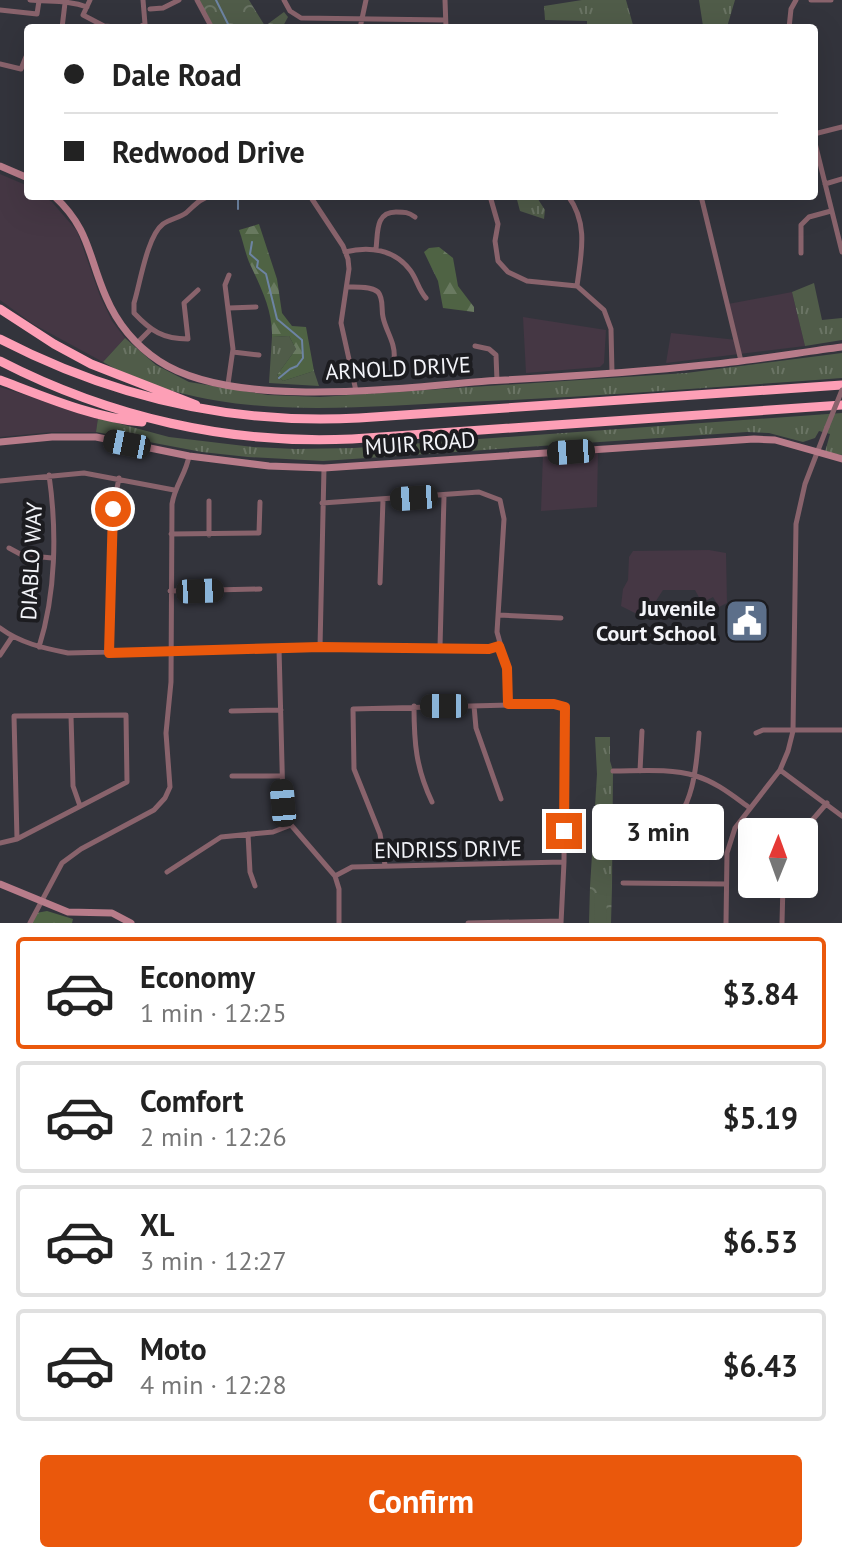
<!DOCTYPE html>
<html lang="en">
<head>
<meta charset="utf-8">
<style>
	:root { --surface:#fff; --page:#f6f6f6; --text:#222; --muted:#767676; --line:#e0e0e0; --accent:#ea580c }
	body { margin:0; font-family:"PT Sans",sans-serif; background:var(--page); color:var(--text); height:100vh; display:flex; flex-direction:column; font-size:30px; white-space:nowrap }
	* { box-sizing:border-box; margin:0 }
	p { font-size:26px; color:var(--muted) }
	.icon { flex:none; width:44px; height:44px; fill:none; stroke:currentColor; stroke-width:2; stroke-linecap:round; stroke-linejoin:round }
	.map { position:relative; height:923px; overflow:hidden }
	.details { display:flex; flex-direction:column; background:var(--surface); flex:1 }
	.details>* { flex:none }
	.top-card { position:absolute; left:24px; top:24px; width:794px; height:176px; border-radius:8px; box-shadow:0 8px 32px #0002; display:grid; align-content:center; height:176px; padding:0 40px; background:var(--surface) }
	.needle { width:52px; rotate:1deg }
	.tools { position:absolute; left:738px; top:818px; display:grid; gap:16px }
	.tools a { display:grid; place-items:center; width:80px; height:80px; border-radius:8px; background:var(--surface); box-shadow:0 8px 32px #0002; font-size:40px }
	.end { position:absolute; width:36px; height:36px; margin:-18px; border:10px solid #ea580c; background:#fff; box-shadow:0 0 0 4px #fff }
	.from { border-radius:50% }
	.bubble { position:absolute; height:56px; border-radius:8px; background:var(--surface); box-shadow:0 8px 32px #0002; font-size:26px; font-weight:800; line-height:56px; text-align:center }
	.car { position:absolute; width:24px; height:48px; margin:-24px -12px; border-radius:10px; box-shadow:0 0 6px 2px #0007; background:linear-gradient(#222 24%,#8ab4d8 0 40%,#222 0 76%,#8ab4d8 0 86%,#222 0) }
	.top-card b { display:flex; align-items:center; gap:28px; height:76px; font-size:30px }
	.top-card b+b { border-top:2px solid var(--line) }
	.top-card i { width:20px; height:20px; background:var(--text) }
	ul { padding:14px 0 0; list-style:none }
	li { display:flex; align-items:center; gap:24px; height:112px; margin:0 16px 12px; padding:0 24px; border:4px solid var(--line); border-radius:8px }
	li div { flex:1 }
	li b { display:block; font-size:30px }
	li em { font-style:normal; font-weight:800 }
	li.selected { border-color:var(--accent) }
	li>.icon { width:72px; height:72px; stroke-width:1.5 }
	.button { display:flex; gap:16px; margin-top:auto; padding:16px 40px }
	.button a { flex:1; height:92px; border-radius:8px; background:var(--accent); color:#fff; font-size:32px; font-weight:800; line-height:92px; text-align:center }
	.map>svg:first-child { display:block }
	.commercial { fill:#453744 }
	.grass { fill:url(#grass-tufts) }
	.forest { fill:url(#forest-firs) }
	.park { fill:url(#park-crowns) }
	.pitch { fill:#505c49 }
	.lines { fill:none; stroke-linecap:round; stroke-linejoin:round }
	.stream { stroke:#6d84a3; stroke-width:2 }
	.street { stroke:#89636c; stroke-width:5 }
	.secondary { stroke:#b87c8a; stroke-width:7 }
	.highway { stroke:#fd9fb6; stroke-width:9 }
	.street-bridge { stroke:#89636c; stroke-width:5 }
	.route { stroke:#ea580c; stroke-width:10 }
	.labels { text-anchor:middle; stroke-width:8; stroke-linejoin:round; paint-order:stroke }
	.street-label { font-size:22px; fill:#f3f4f9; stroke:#1c1c20 }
	.poi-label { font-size:22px; font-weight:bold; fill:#f3f4f9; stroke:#1c1c20; text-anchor:end }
</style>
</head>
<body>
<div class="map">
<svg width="842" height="923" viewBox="0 0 842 923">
	<defs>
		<pattern id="grass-tufts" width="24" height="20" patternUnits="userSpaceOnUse" patternTransform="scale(2)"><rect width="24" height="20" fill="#505c49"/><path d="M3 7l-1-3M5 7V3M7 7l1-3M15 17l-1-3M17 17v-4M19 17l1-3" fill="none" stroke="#6a7464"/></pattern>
		<pattern id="forest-firs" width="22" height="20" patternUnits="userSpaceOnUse" patternTransform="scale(2)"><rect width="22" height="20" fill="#4f6344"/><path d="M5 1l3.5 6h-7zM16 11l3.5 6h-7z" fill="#697a60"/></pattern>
		<pattern id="park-crowns" width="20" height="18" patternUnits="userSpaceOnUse" patternTransform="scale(2)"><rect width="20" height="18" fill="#505c49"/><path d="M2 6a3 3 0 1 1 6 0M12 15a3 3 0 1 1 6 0" fill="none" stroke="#6a7464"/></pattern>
	</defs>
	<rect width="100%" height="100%" fill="#33343c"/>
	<path class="commercial" d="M0,174L28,186V196H43L52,202L77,231L100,296L112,321L125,338L103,362L33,324L0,300Z
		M792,292L805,346L666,363L671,333L737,340L728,304Z
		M523,317L606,330L604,363L600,367L526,373Z
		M0,387L98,418L96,432H52L0,437Z
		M598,450L597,507L541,511L543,453Z
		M709,550L726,553L727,603L719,607L713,597L702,603L695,590H663L645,618L621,606L623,589L628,580L629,557L633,551Z"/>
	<path class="grass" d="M582,0H626L633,25L664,28H587V21L545,20L544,6Z
		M699,0H735L727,27L703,26Z
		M516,196H536L545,210L544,219L520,211Z
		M814,283L822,320L842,318V340L805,346L792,292Z
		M289,336L296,349L277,375L283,381L314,371L319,386L269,383L272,337Z
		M125,338L156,365L189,382L268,395L320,397L686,373L842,353V378C717,387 592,397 466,402C346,407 212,424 103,362Z
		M842,413V455L825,452L830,434L819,431L815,438L803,442L769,433L747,432L323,461L248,457L202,452L96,432L98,418L169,437L253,447L295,449L354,448Z
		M595,737H610V761L613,771L612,887H590L597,774Z"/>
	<path class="forest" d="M259,224L277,279L282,313L292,326L306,327L314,371L283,381L277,375L296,349L289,336L272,337C273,310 260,286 249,262C245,252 243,241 239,230Z
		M439,247L453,258L458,286L474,307V312L443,308L438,281L424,252L429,248Z
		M47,911L73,919L72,923H30L36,913Z"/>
	<path class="park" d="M197,0H249L265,26L284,12L288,17L282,28H212Z
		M590,887H612L611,923H589Z"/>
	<path class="pitch" d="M595,893H607L606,923H594Z"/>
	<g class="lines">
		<path class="stream" d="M216,0L230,28
			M238,209V196
			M252,242L250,254L258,261L257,267L266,274L277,319L302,340L303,358L297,366L290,369L279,378"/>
		<path class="street" d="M30,0C49,2 69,0 87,7
			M90,0L83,15L104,26L130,28
			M197,0L212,28
			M284,0L290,11L301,18L445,20
			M445,0L446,28
			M811,0H831
			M150,9L163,8L179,0
			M0,10L37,14L39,1
			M62,28L65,3
			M138,28L145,24L143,0
			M360,28L366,0
			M789,28L791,9L796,0
			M0,64L21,69L28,52
			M814,134L842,127
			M814,139L842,252
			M825,184L842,179
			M310,196L343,246L348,259L349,269L341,323L356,391
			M490,196L498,224L495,241L498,261L508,272L527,281L577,286L604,310L611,329L612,373
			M568,196C589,224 581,254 577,286
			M701,196L741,361
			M376,249C378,233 375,212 396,212C405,212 408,212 415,217
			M345,252C369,246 394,249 410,270C417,279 418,289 426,298
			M801,253V225L809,217L831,211
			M347,287C356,287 371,286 378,292C384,299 381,309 383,317C386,332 396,343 394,359
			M198,290L184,303L188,339C163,339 151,331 134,313V303C140,284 147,236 163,224C170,219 179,218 186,213C195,205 200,198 212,196
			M229,308L256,307
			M137,343L150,330
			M475,346L489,349L496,355L497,381
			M233,352L259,355
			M228,384L233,349L225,285L229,275
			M0,481L84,473L174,490
			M209,501V535
			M322,503L479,492L500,500L504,519L497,632L507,668L508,704
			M171,534L259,533L260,502
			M9,548L22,555L52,558
			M380,583L383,500
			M170,591L260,589
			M498,615L561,618
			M0,628C20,643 43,648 68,653L320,647L489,649L499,646
			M39,647C56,593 57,531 49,475
			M320,647L324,468
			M440,647L444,496
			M279,648L283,803L291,825L335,876L339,889V923
			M109,653L113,509L119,478
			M0,655L12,637
			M414,706C414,743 416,768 432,802
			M474,706L476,728L501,799
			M231,711L281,710
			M71,716L73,786L80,806
			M756,733L763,730H842
			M780,770L842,816
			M613,771C639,771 670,768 696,776C716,782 733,796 750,808
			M640,771L642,731
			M232,776H281
			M626,828C637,828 655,831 665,827C694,815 697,760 699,733
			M802,832L827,803
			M248,834L250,872L255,886
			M0,843L17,839L127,782L126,715L14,716L17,839
			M385,865L380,834L354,769L353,709L554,704L565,707L564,862L561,923
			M167,872L221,837L273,832L291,825
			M335,876L352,867L564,862
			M623,883L726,884
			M30,923L62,863L81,849L154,810L165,798L170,787L166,733L171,682L172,504C175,485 186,474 189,456
			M468,923L561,921
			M726,923L727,853L735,828L780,770L788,751L793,731L796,524L805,484L827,427
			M782,923L783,884"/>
		<path class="secondary" d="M0,166L28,178
			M54,196C90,229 88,256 106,297C117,323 135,345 159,361C233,410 400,388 487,381C559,377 632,373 704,365C750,361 796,353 842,347
			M0,442L52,437H96L189,456L269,466L324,468L754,439L775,440L842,459
			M0,884L68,912L112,913L131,923"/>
		<path class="highway" d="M0,309L54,344L91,364L196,405
			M0,339C112,397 233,425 359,418L842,385
			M0,361C109,417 229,445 352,439L842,405
			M0,380C45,397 94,418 142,422"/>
		<path class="street-bridge" d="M827,427L842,390"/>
	</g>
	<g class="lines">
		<path class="route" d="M113,509L109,653L320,647L489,649L499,646L507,668L508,704H554L565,707L564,831"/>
	</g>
	<defs>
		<g id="civic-square" transform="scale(2.3)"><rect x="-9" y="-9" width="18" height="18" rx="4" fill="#5c6f8a" stroke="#1c1c20"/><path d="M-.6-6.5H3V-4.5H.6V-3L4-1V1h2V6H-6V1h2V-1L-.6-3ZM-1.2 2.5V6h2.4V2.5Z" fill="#fff"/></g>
	</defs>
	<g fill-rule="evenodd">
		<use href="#civic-square" x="747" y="621"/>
	</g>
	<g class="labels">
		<g class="street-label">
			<text transform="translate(398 368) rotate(-3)" y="8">ARNOLD DRIVE</text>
			<text transform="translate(420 443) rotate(-4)" y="8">MUIR ROAD</text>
			<text transform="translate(31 561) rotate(-87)" y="8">DIABLO WAY</text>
			<text transform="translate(448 849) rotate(-1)" y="8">ENDRISS DRIVE</text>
		</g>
		<g class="poi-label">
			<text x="716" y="616">Juvenile<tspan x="716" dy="25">Court School</tspan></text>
		</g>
	</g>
</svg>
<div class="tools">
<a><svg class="needle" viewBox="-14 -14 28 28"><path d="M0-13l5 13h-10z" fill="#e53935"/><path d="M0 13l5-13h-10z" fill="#767676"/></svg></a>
</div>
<i class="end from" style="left:113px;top:509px"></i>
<i class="end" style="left:564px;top:831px"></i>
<div class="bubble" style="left:592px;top:804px;width:132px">3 min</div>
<i class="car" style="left:127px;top:444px;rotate:281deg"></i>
<i class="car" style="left:571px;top:452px;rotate:266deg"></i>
<i class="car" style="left:414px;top:498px;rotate:266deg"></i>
<i class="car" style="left:200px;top:591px;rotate:88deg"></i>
<i class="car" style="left:444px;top:706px;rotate:270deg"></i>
<i class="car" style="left:283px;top:803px;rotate:355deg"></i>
<div class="top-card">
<b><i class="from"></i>Dale Road</b>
<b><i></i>Redwood Drive</b>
</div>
</div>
<section class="details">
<ul>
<li class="selected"><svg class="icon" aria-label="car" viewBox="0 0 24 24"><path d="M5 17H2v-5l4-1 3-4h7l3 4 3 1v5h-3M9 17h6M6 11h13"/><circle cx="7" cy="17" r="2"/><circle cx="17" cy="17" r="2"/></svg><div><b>Economy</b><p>1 min · 12:25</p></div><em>$3.84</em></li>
<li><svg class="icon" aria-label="car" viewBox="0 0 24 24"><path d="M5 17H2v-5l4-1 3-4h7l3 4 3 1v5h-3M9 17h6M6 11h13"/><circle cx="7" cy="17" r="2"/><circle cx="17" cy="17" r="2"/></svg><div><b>Comfort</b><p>2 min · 12:26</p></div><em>$5.19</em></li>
<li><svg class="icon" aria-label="car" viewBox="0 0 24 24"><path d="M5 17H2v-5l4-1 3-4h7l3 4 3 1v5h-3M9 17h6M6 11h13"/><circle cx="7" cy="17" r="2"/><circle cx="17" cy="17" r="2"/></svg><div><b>XL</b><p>3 min · 12:27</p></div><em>$6.53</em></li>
<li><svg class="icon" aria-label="car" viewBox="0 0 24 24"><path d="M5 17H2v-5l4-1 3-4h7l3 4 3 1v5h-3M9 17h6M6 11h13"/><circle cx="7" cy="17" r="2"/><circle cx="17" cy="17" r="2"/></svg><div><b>Moto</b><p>4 min · 12:28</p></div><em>$6.43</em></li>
</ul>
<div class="button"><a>Confirm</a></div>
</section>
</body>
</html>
